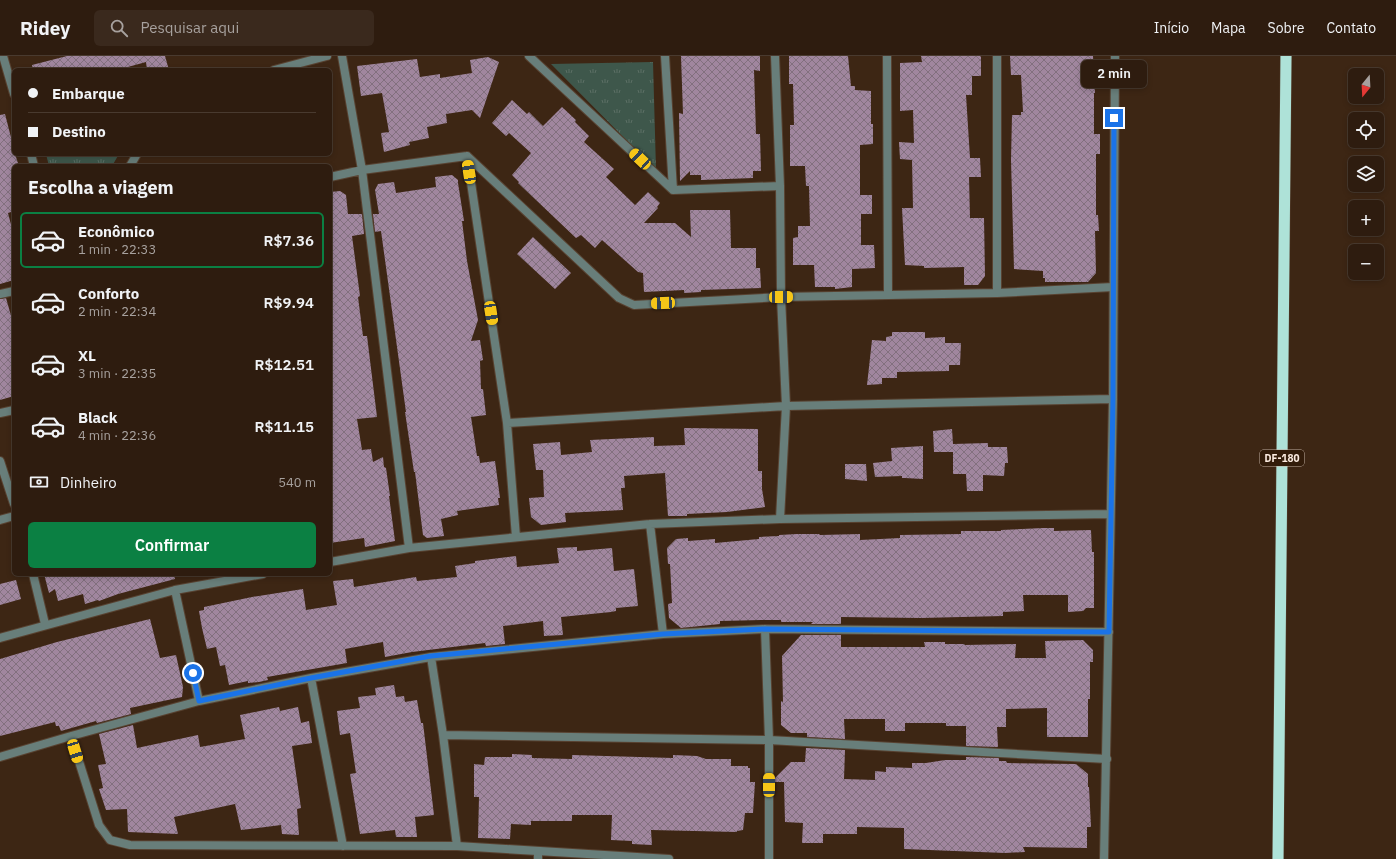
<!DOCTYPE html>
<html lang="pt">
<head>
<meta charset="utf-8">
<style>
	:root { --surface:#2e1c0f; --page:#3a291d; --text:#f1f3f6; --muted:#a7a19e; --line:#493a2f; --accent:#0b8043 }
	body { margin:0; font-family:"IBM Plex Sans",sans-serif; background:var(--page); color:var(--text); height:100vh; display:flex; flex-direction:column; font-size:15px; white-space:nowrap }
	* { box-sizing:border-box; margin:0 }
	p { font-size:13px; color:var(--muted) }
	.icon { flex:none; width:22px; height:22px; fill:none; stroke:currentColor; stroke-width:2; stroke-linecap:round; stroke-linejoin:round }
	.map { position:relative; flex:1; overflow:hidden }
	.panel { position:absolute; left:12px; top:108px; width:320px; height:412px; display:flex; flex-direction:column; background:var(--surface); border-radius:6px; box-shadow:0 2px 6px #0003,0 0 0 1px var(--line) }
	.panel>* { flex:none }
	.banner { position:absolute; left:12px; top:12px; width:320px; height:88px; border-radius:6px; box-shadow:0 2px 6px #0003,0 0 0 1px var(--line); display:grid; align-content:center; height:88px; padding:0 16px; background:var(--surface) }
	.needle { width:26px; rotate:198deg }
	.fabs { position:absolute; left:1348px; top:12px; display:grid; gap:8px }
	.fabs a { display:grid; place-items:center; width:36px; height:36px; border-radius:6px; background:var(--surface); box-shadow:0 2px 6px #0003,0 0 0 1px var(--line); font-size:20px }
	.end { position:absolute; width:18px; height:18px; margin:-9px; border:5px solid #1a73e8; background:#fff; box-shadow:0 0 0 2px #fff }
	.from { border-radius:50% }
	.bubble { position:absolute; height:28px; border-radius:6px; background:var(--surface); box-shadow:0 2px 6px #0003,0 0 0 1px var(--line); font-size:13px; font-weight:600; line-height:28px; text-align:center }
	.car { position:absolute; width:12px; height:24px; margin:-12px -6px; border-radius:5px; box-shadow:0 0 3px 1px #0007; background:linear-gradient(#f5c518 24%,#345 0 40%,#f5c518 0 76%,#345 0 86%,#f5c518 0) }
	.banner b { display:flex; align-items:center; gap:14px; height:38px; font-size:15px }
	.banner b+b { border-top:1px solid var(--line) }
	.banner i { width:10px; height:10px; background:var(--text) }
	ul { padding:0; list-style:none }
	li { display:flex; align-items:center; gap:12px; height:56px; margin:0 8px 6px; padding:0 8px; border:2px solid transparent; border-radius:6px }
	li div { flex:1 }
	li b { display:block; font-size:15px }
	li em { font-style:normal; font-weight:600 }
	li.on { border-color:var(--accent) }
	li>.icon { width:36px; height:36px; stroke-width:1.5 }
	h2 { padding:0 16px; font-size:18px; line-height:48px }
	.pay { display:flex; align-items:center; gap:10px; height:44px; padding:0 16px; font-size:15px }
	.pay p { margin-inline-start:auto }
	.primary-button { display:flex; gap:8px; margin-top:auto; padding:8px 16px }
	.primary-button a { flex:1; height:46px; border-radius:6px; background:var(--accent); color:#fff; font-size:16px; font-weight:600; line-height:46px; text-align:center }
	header { display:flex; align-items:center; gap:24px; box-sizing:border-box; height:56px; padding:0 20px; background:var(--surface); border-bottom:1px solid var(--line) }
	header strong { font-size:19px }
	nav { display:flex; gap:22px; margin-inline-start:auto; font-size:14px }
	.search { width:280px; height:36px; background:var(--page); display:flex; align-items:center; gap:10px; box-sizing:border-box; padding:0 14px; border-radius:6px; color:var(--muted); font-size:15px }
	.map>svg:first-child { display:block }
	.grass { fill:url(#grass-tufts) }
	.building { fill:url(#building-cross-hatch) }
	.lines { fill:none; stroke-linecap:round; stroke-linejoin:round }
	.service-casing { stroke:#584231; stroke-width:10 }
	.minor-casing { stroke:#584231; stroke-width:10 }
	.trunk-casing { stroke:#584231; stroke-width:12 }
	.service { stroke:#687e7a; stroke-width:8 }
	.minor { stroke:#687e7a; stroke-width:8 }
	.trunk { stroke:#aee2d8; stroke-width:11 }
	.route { stroke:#1a73e8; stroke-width:5 }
	.labels { text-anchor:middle; stroke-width:4; stroke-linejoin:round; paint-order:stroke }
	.shield { fill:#321c0a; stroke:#bfada0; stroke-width:1 }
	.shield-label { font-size:10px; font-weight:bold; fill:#fbebe0 }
</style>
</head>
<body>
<header>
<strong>Ridey</strong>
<div class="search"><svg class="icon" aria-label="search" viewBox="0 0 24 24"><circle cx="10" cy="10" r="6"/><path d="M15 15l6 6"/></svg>Pesquisar aqui</div>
<nav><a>Início</a><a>Mapa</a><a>Sobre</a><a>Contato</a></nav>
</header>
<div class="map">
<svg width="1396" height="803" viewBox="0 0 1396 803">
	<defs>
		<pattern id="grass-tufts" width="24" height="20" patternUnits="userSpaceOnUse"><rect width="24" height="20" fill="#3e574b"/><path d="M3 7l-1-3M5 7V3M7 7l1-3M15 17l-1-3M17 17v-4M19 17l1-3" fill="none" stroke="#5b6f65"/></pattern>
		<pattern id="building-cross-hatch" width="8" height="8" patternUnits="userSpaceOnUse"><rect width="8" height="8" fill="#a0869e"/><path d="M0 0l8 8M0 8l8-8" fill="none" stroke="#82707e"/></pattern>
	</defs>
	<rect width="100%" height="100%" fill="#3d2614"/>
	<path class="grass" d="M653,6L656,114L551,8Z
		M46,98H119L112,110H49Z"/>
	<path class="building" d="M67,0H165L169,14H147L146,6L117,14H33L32,9Z
		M681,0H760V15L754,14L756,78H760L761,115H753V122L701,124V119H690V115L680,125L679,57L683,58Z
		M789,0H848L851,30H855V34L871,35V68H873V88L860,89V139H872V158H861V189H874L875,212L852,213V231L835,233V231H815L814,209H793V182L798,181V170H810L809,130H806L805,110H790V69H794L793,28H789Z
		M921,0H980L981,1V20H972V39H966L970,102H980L981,121H969L970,162H984L985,220L978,229H964V211L924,212V210L905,209L902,152H913L912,104L900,103L899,86L914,87L913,54L900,55V7L922,6Z
		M1010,0H1093L1095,37H1094V78H1100V98H1096V159H1098L1099,175H1095L1096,217L1088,226H1045V222H1043V215L1014,213L1011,104L1012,59H1021V56H1023L1021,19H1011Z
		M488,1L499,6L480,62L472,54L446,58L447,67L427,71L429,82L409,86L410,89L384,96L381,77L389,76L382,37L361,40L357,10L417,3L420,21L440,18V22L472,17L470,4Z
		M512,44L527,58L529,56L543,70L562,51L576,64L575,66L589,80L584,86L614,113L606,121L635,149L648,136L660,147L657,151L658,152L644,167H675L691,181L690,154H730L731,192H756V212H760L761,232L701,234V236L684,237V234L644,236L643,217L638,216L602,184L595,192L581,179L576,182L518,127L519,126L512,119L531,97L509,77L506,80L492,67Z
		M5,58L14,93V98H15L19,110H14V155L8,157L14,180V224L0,228V59Z
		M452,119L458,124V127L464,165H462L467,205L478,264L471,285L480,284L483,304L480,305L481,333H483L486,359L471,361L477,400H479L480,407L495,405L500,442H498L499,449L457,455L458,459L441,463L444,480L427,482L423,479L415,416H414L405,356H406L381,175L375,176L373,158H379L375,134L378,128L394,126L396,137L436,131L435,121Z
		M340,135L346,139L348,158H362L364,178L352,180L360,240L358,241L363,280H367L377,361L357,363L362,394L371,393L373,406L383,401L384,411L386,412L390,440H389L395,485L365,491L364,482L330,487V136Z
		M533,181L571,217L555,233L517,198Z
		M6,242L14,270V340L0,344V243Z
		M892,276H925V282L945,281V287H961L960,309H949V315L897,316V322H882V328L867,329L872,284L886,285V281L892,280Z
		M684,372L758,373V415H762V433L765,451L727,456L687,458V460H668L665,417L624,420L625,432H621L623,454L565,457L566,466L541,469L531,461L529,442L544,441L543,414H536L533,388L560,386L561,399L592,396L590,384L654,381V390L685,389Z
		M952,373L953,388L988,387V391H1007L1008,407H1005L1004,420L983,419V435H967L966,418H953V396H934L933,375Z
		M923,390V423L905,422H902V420L875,421L873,407L892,405L891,392Z
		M845,408H866L867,425L845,423Z
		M1043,472H1054V475L1091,474L1092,496H1094V552H1086L1083,555L1068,556V539H1023L1024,555L1003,556V560L921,562L841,561V568H811L813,566H781V564H761L720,565V568L681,572L669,562L668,548L672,547L670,508H668L667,492L676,483L688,482V485L715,483V487L759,483V481L779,480V479L797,478H819L820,479L860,478V484L900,482V479L961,478V475H1001V474Z
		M577,491V495L612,492L614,515L634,513L638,550L616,552V555L611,556L561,561L563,579L544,580L543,565L503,570L505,588L486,590L485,587L412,596L385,601L383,586L345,593L347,607L267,621L268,624L259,626L248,627V625L229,629L225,609L220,610L216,591L207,593L202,572L199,555L204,554V551L252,541L303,533L306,554L337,549L333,525L353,523L354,531L416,521L417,525L457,521L455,510L475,507V505L516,500L517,511L559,507L557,492Z
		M44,518H174L175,523L118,538L99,545L98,544L85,548L83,538L58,545L55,533L49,537Z
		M16,524L21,543L0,549V528Z
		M150,563L160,602L176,599L183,631L182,641L130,652L131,658L97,667L96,665L61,675L59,670H56L55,666L0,680V603L57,586Z
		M801,579H841V591H925L924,586H945V588H965L964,589L1016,588L1015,602H1046L1045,585L1083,584L1093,594V606H1090V643H1088V681H1047V652L1006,653V671H997L998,691L966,690V670H946V667H905V675H885V663H844L845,683L807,681V677H791L781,669V645L783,646L782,600Z
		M394,629L396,641L404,640L405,646L417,644L421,667H423L434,759L415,761L417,781H396L395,774L360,778L350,718L356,717L350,677L340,679L337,655L360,652L358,641L376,639L375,632Z
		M279,651L280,655L298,651L301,667L309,665L312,687L292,690L301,752L297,753L299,779L282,778L281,769L241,774L235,748L174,761L178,778L128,776L127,753L106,754L99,733L103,732L98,709L106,708L99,678L133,669L137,692L198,679L200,691L245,683L240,659Z
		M806,692L845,694L844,723L875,724V715L886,716V711L912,712V707H926L945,704H966V701L999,702V705H1006L1007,707L1076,708L1088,718V731H1089L1091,771H1087V792L1023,791L1025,796L1005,797L904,793V772L857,771V778H823V787H802L803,767L785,766L784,726H774V723L791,706H805Z
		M512,698L532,699V702L572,703V699L673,702V699L697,700L706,703H731V710H748V712H750V726H755L753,757H745L743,774L737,775V776L651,774L652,789L632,788V785L611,784L612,759H572V765H531V769L511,768L510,783L478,782L479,741H474V708L484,709L485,701H512Z"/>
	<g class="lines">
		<g class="service-casing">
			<path id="service" d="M538,803V796"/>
		</g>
		<g class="minor-casing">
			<path id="minor" d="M3,0L14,38
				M342,0L362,114L409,492
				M529,0L673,134L780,130
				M665,0L673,134
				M775,0L780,130L781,241L786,350L780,463
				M887,0L888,238
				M997,0V237
				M274,14L327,0
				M31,98L34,110
				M467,100L507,367L516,481
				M130,110L137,98
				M330,121L362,114L467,100L619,242L634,249L781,241L997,237L1113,231
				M0,238L14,235
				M0,357L14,354
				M507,367L786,350L1113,343
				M0,405L14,448
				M0,464L14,460
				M650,468L663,578
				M330,506L409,492L650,468L780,463L1110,458
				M33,518L45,568
				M175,534L199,645
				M765,573L769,684V803
				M0,582L175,534L263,518
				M431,601L443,679L457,790
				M311,622L343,790
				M443,679L769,684L1107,703
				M71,680L99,769L110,784L130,789L457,790L669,803
				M0,701L71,680L199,645L311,622L431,601L663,578L765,573L1109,576
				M1104,803L1113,343L1115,0"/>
		</g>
		<g class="trunk-casing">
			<path id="trunk" d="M1278,803L1286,0"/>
		</g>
		<use href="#service" class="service"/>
		<use href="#minor" class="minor"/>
		<use href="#trunk" class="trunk"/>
	</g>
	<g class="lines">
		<path class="route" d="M193,617L199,645L311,622L431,600L663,578L765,573L1109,576L1113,343L1114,62"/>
	</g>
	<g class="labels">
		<rect class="shield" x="1260" y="394" width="44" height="16" rx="3"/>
		<g class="shield-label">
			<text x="1282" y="406">DF-180</text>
		</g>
	</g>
</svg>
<div class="fabs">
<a><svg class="needle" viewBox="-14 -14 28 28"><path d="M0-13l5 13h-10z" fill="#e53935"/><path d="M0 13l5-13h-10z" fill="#a7a19e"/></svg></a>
<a><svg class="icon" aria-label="locate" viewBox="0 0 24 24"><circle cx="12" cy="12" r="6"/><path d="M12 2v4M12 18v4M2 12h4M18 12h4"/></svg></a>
<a><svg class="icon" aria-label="layers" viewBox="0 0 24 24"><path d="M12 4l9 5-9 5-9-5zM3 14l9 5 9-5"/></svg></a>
<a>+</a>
<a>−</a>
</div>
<i class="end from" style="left:193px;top:617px"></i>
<i class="end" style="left:1114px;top:62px"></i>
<div class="bubble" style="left:1081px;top:4px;width:66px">2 min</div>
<i class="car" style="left:640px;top:103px;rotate:313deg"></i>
<i class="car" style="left:469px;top:116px;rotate:351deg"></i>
<i class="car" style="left:781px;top:241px;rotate:89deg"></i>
<i class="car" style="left:663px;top:247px;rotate:267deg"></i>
<i class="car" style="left:491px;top:257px;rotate:171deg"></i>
<i class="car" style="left:75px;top:695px;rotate:163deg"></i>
<i class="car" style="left:769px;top:729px;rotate:0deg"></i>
<div class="banner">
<b><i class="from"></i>Embarque</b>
<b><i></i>Destino</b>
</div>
<section class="panel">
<h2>Escolha a viagem</h2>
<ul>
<li class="on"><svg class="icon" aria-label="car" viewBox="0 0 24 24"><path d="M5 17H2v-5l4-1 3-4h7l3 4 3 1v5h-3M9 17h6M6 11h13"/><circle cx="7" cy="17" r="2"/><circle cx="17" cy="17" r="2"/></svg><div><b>Econômico</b><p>1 min · 22:33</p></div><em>R$7.36</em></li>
<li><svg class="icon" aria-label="car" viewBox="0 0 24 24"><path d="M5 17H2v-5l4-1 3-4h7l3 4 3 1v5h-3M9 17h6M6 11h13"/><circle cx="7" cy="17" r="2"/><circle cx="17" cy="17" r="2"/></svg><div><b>Conforto</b><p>2 min · 22:34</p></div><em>R$9.94</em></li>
<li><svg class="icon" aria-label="car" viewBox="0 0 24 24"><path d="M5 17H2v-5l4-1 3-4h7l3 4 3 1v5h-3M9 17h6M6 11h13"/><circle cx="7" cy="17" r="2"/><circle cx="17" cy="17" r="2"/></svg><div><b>XL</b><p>3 min · 22:35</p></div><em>R$12.51</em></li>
<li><svg class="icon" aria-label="car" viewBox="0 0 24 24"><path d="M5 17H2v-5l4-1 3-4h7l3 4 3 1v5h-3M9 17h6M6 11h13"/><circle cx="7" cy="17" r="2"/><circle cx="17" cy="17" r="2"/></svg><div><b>Black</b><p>4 min · 22:36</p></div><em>R$11.15</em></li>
</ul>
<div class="pay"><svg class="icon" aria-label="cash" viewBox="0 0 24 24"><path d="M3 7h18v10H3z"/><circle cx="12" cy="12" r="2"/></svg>Dinheiro<p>540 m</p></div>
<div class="primary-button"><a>Confirmar</a></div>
</section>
</div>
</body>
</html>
